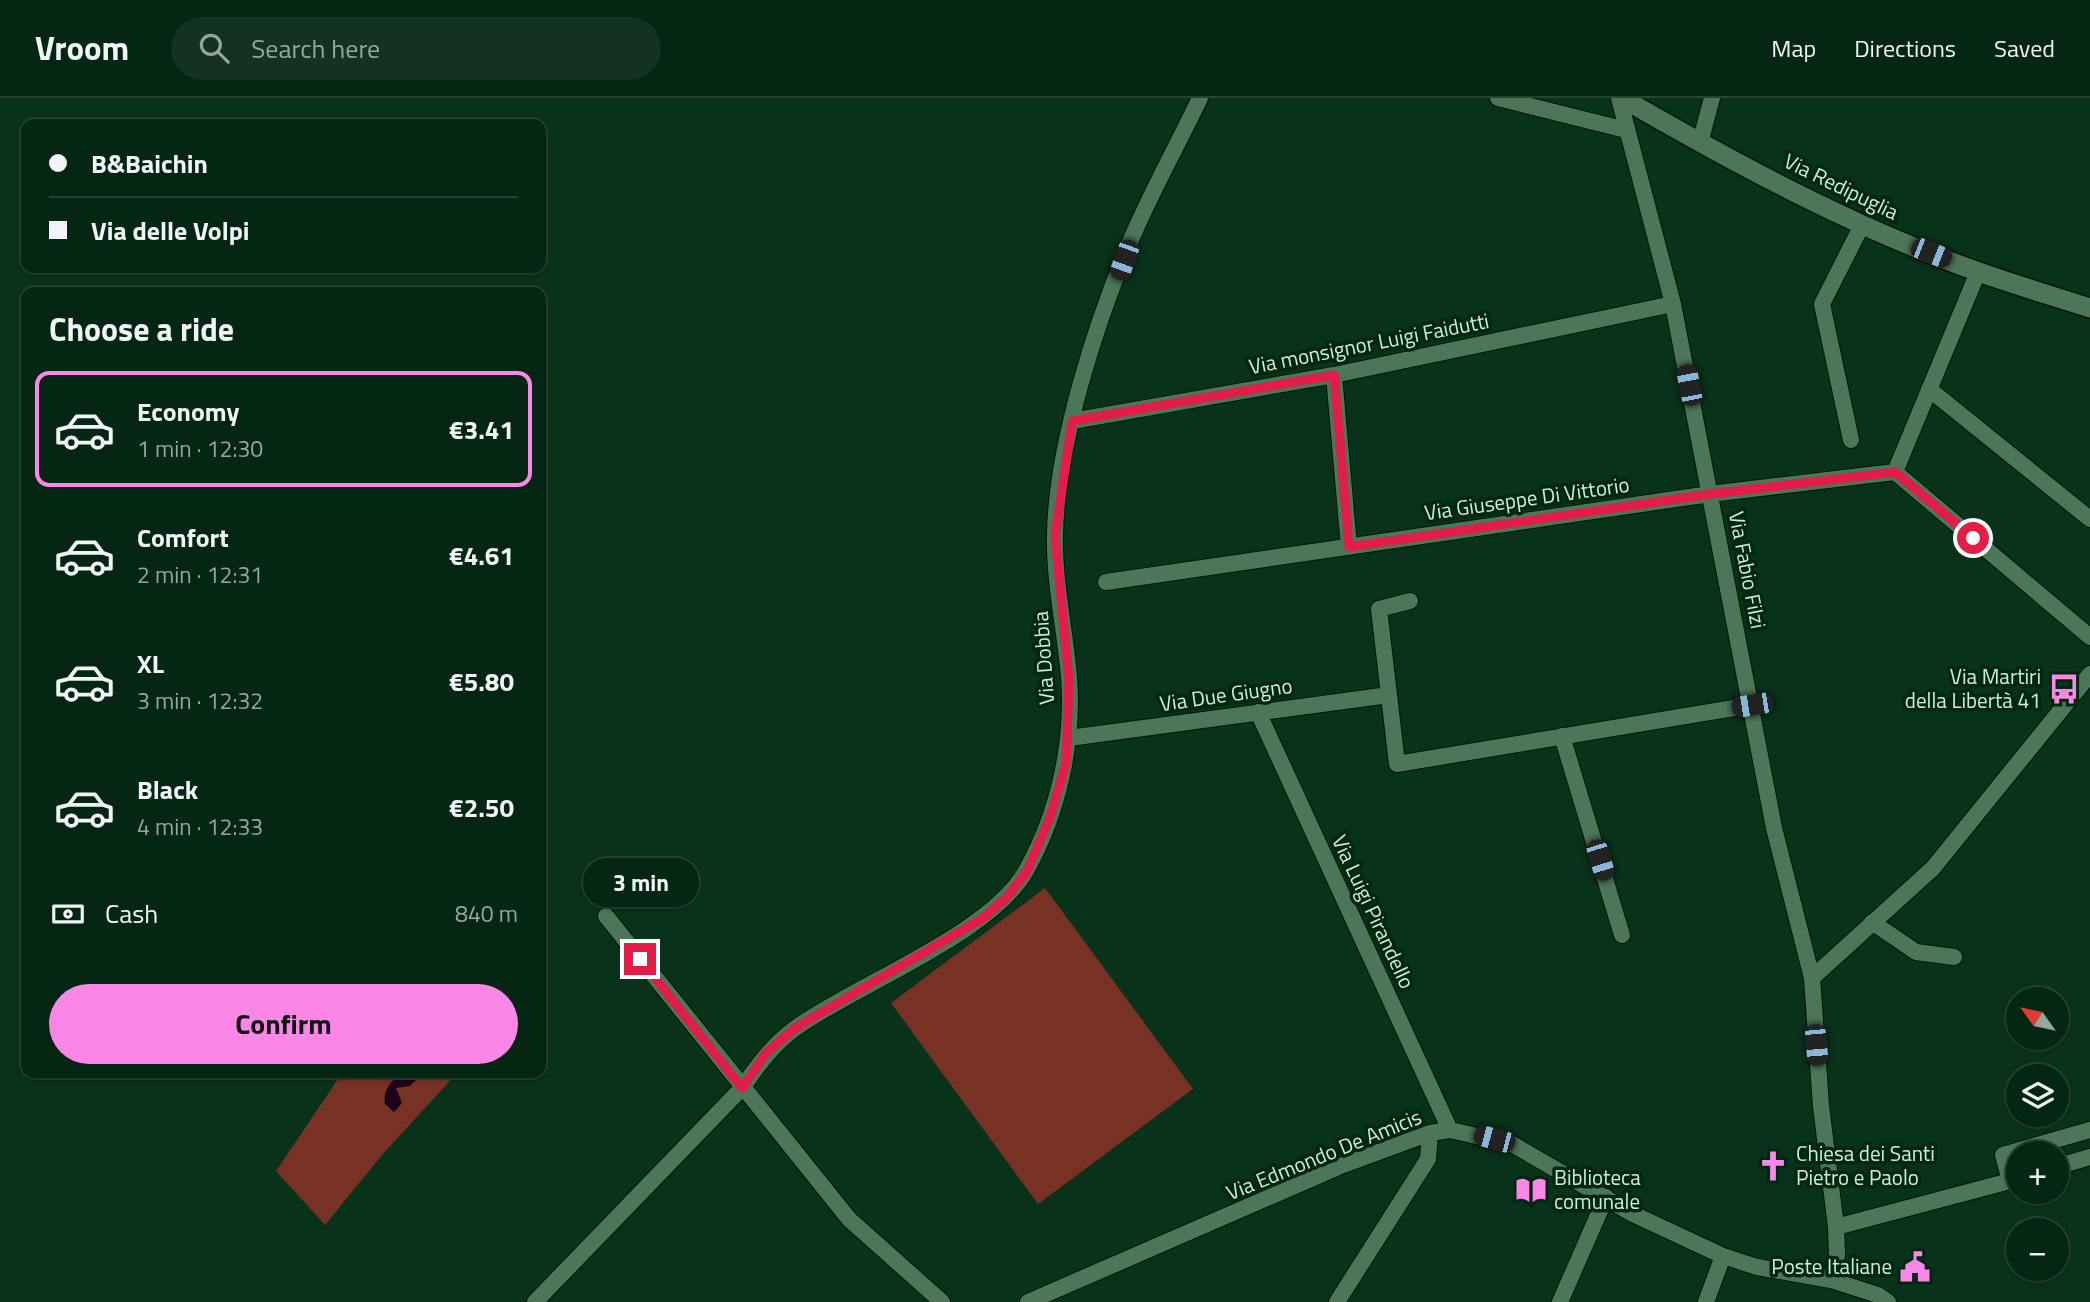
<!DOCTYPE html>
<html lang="en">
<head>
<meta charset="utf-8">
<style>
	:root { --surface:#062614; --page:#143222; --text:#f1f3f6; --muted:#98a5a0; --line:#274334; --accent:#fa87e6 }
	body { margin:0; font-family:"Titillium Web",sans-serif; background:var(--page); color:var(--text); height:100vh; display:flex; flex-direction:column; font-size:26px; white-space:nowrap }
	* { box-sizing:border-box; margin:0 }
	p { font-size:23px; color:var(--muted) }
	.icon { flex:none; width:38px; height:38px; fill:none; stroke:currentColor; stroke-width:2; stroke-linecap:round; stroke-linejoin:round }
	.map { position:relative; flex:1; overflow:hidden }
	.side { position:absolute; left:21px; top:189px; width:525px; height:791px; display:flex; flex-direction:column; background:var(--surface); border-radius:14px; box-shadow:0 2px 5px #0004,0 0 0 2px var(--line) }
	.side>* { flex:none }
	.guide { position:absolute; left:21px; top:21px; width:525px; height:154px; border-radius:14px; box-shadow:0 2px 5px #0004,0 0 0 2px var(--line); display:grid; align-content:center; height:154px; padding:0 28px; background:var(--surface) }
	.needle { width:46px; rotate:303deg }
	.fabs { position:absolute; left:2006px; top:889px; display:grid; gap:14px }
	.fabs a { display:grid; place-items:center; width:63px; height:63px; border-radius:50%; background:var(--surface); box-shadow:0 2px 5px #0004,0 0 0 2px var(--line); font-size:35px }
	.end { position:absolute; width:32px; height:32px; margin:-16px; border:9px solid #e11d48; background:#fff; box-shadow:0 0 0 4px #fff }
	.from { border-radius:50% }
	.bubble { position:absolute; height:49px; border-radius:24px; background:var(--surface); box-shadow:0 2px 5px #0004,0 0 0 2px var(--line); font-size:23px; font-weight:700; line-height:49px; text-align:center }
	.car { position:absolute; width:21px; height:42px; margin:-21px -10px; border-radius:9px; box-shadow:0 0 5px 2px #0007; background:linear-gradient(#222 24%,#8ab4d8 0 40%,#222 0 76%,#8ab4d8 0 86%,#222 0) }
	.guide b { display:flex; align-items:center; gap:24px; height:66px; font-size:26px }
	.guide b+b { border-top:2px solid var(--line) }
	.guide i { width:18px; height:18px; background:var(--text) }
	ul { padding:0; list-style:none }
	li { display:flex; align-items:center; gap:21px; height:116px; margin:0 14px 10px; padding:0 14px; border:4px solid transparent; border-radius:14px }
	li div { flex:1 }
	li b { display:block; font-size:26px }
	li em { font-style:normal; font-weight:700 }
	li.selected { border-color:var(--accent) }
	li>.icon { width:63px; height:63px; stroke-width:1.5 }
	h2 { padding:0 28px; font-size:32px; line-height:84px }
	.pay { display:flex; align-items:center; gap:18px; height:77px; padding:0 28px; font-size:26px }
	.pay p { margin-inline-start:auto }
	.cta { display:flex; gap:14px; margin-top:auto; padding:14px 28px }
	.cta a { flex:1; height:80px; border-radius:42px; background:var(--accent); color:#111; font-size:28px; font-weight:700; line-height:80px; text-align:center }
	header { display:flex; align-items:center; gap:42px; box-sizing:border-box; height:98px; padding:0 35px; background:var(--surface); border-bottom:2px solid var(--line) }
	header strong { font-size:33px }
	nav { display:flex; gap:38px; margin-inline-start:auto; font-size:24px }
	.search { width:490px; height:63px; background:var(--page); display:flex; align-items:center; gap:18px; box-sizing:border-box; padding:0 24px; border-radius:38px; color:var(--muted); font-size:26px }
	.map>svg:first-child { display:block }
	.green { fill:#773223 }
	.water { fill:#1f001b }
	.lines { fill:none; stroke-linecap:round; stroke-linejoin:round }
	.minor-casing { stroke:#001807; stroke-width:18 }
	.tertiary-casing { stroke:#001807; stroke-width:22 }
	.minor { stroke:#4c7559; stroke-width:16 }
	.tertiary { stroke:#4c7559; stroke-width:19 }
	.route { stroke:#e11d48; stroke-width:9 }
	.labels { text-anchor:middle; stroke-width:7; stroke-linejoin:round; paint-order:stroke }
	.street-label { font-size:21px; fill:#d4eada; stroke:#002811 }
	.poi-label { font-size:21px; fill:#d4eada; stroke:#002811; text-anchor:end }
</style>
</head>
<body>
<header>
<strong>Vroom</strong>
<div class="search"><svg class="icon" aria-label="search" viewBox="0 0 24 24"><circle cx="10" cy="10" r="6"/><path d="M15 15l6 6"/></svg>Search here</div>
<nav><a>Map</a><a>Directions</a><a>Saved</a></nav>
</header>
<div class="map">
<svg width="2090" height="1204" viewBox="0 0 2090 1204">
	<rect width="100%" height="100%" fill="#08321a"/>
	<path class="green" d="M1045,790L1193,991L1038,1106L891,905Z
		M342,975H457L382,1057L325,1127L276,1073Z"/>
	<path class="water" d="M402,975H414L416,982L410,988L396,990L402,1005L394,1014L385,1006C383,991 391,983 402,975Z"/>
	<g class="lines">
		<g class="minor-casing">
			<path id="minor" d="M1498,0L1626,32
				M1619,0L1673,206L1774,730L1812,880L1821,1008L1836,1129L1837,1157L1831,1182
				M1700,45L1712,0
				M1334,277L1349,449
				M1929,291L2090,421
				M1072,323L1334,277L1673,206
				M1851,342L1822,206L1862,127
				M1895,374L2090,539
				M1106,484L1710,396L1895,374L1978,174
				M1410,503L1379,511L1397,666L1752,607
				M1258,614L1450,1032
				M1562,638L1622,837
				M1069,640L1389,597
				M606,818L849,1121L942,1204
				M1872,824L1916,854L1954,859
				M1812,880L1933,770L2090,576
				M2056,1069L2090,1059
				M2018,1081L2010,1083L2003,1057L2090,1032
				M1836,1129L2010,1083
				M535,1204L742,990C758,967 773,946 797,929C859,885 993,835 1027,771C1059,713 1074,644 1069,578C1065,532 1054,484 1055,438C1056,347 1097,221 1133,137C1153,91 1178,46 1200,0
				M1028,1204L1343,1067L1430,1035L1450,1032L1512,1046L1633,1116L1723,1158L1757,1169L1831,1182L1878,1197L1888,1204
				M1337,1204L1428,1061L1430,1035
				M1560,1204L1606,1099
				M1706,1204L1723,1158"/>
		</g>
		<g class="tertiary-casing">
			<path id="tertiary" d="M1622,0C1736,66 1854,130 1979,174C2015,187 2053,198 2090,210"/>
		</g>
		<use href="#minor" class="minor"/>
		<use href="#tertiary" class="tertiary"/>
	</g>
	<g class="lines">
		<path class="route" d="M640,861L742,990L766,955L795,930L983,820L1007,799L1027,773L1050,719L1066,665L1069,582L1055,438L1072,323L1334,277L1349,449L1710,396L1895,374L1973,440"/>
	</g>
	<defs>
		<g id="bus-bare" transform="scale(2.415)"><path d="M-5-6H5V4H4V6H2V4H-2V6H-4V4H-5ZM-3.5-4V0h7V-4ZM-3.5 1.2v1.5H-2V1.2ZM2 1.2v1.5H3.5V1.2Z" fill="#fa87e6" stroke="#002811" stroke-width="2.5" paint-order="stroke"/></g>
		<g id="church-bare" transform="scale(2.415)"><path d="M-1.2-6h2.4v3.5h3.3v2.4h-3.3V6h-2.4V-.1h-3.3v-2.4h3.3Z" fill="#fa87e6" stroke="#002811" stroke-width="2.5" paint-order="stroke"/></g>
		<g id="library-bare" transform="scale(2.415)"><path d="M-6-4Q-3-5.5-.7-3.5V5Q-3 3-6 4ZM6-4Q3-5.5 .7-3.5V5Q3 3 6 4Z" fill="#fa87e6" stroke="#002811" stroke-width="2.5" paint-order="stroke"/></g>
		<g id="civic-bare" transform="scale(2.415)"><path d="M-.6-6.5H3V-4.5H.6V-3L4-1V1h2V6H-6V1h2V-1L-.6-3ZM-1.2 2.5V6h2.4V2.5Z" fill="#fa87e6" stroke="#002811" stroke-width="2.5" paint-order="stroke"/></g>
	</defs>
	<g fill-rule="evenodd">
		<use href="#bus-bare" x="2064" y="591"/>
		<use href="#church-bare" x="1773" y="1068"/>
		<use href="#library-bare" x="1531" y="1092"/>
		<use href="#civic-bare" x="1915" y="1169"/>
	</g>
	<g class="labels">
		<g class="street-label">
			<text transform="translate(1841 89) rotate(26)" y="7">Via Redipuglia</text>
			<text transform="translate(1369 246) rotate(-11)" y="7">Via monsignor Luigi Faidutti</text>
			<text transform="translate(1527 401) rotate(-8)" y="7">Via Giuseppe Di Vittorio</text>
			<text transform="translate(1747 472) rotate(79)" y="7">Via Fabio Filzi</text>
			<text transform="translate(1044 560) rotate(-94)" y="7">Via Dobbia</text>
			<text transform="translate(1226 597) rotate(-8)" y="7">Via Due Giugno</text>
			<text transform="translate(1373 814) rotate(65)" y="7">Via Luigi Pirandello</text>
			<text transform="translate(1324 1057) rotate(-22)" y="7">Via Edmondo De Amicis</text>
		</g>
		<g class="poi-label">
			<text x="2041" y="586">Via Martiri<tspan x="2041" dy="24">della Libertà 41</tspan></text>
			<text x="1796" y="1063" text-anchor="start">Chiesa dei Santi<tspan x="1796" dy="24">Pietro e Paolo</tspan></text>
			<text x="1554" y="1087" text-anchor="start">Biblioteca<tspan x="1554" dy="24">comunale</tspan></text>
			<text x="1892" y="1176">Poste Italiane</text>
		</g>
	</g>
</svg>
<div class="fabs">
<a><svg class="needle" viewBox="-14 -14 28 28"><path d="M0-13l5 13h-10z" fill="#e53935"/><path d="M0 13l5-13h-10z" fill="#98a5a0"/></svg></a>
<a><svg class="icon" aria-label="layers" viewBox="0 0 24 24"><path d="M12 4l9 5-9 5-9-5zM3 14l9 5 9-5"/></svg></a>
<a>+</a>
<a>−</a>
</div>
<i class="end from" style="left:1973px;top:440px"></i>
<i class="end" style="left:640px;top:861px"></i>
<div class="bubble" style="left:583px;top:760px;width:116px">3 min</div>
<i class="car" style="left:1931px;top:155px;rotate:112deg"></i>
<i class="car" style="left:1124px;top:162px;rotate:200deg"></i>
<i class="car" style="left:1689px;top:287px;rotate:349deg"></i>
<i class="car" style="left:1752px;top:607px;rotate:261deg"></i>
<i class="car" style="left:1600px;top:762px;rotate:163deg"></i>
<i class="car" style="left:1816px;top:947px;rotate:175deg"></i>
<i class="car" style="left:1494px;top:1041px;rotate:285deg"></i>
<div class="guide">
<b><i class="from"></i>B&amp;Baichin</b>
<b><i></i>Via delle Volpi</b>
</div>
<section class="side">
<h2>Choose a ride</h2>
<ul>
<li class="selected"><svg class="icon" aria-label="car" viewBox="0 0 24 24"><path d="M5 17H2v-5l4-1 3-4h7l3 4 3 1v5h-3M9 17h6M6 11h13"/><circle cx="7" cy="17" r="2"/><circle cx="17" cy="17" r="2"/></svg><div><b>Economy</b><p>1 min · 12:30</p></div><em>€3.41</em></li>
<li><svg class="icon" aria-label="car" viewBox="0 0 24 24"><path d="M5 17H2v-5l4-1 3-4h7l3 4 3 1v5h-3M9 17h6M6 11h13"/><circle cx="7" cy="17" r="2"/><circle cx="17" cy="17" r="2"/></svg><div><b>Comfort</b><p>2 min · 12:31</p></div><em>€4.61</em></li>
<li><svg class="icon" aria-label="car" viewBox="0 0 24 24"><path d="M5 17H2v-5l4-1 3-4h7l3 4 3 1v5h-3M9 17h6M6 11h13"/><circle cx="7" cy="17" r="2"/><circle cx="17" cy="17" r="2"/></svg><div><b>XL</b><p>3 min · 12:32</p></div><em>€5.80</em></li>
<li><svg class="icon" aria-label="car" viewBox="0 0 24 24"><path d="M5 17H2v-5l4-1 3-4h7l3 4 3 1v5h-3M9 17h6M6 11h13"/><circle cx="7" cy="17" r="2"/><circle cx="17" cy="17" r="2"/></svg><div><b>Black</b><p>4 min · 12:33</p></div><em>€2.50</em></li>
</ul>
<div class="pay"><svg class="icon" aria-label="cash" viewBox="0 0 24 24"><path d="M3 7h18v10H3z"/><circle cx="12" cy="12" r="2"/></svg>Cash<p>840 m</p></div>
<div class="cta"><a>Confirm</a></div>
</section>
</div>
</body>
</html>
